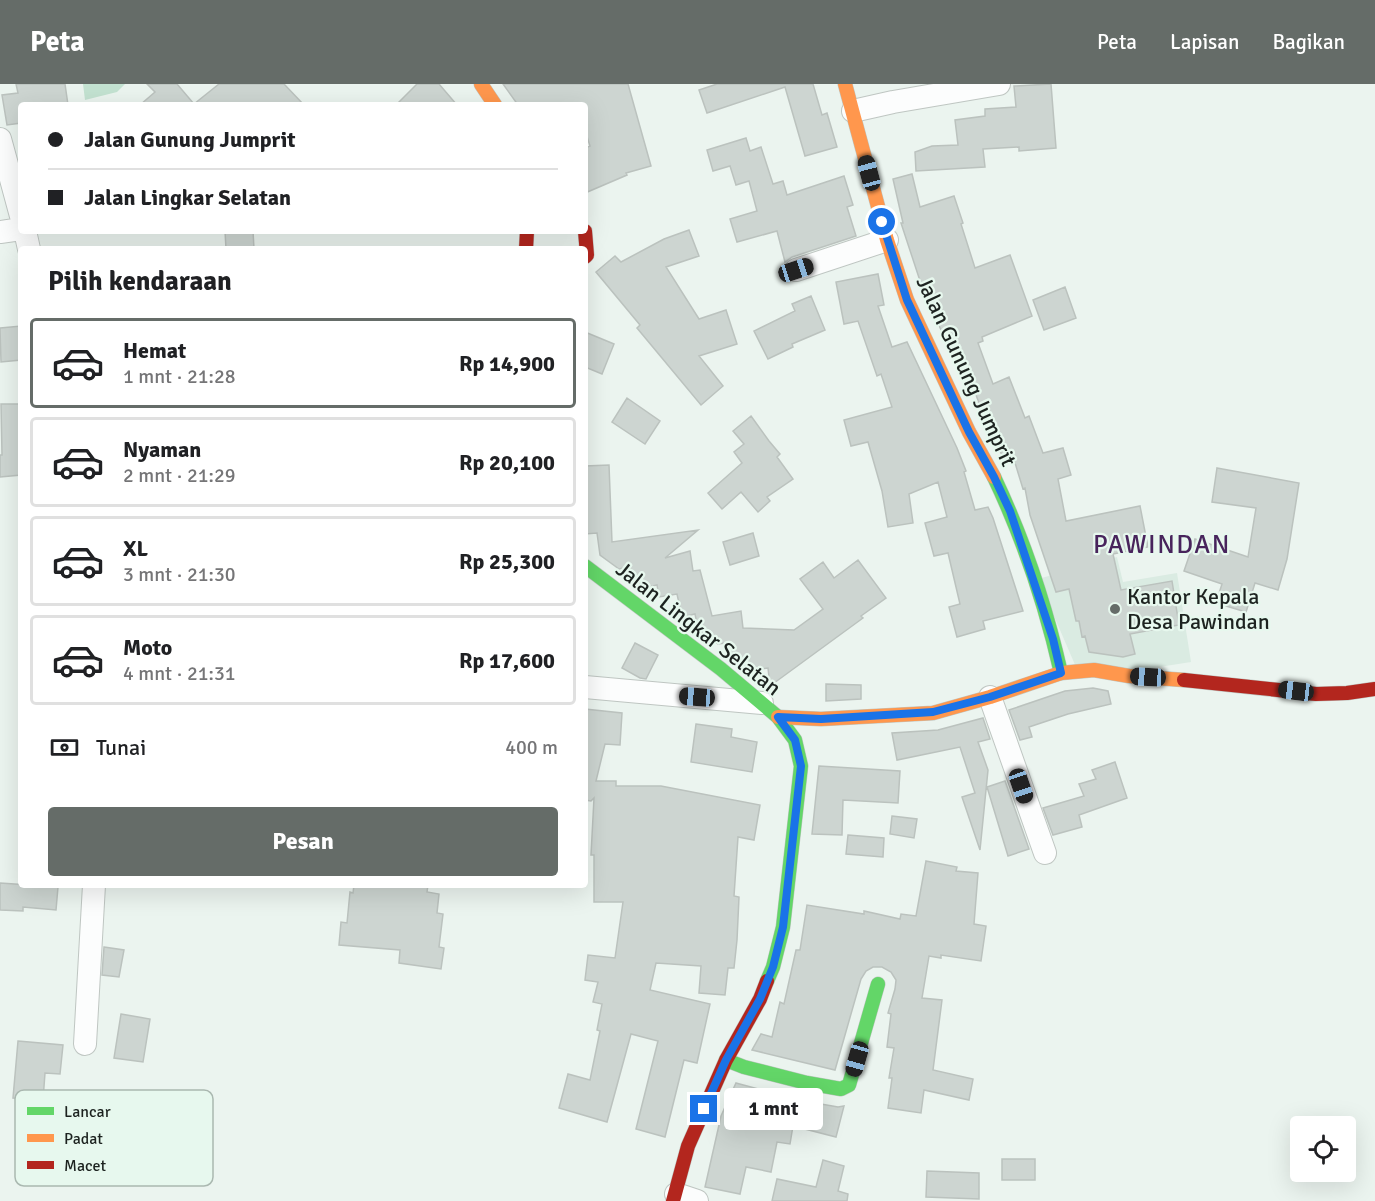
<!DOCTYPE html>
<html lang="id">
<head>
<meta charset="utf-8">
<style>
	:root { --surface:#fff; --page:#f6f6f6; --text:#202124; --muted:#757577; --line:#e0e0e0; --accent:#656c68 }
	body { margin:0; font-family:Signika,sans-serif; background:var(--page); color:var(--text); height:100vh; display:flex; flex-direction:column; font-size:22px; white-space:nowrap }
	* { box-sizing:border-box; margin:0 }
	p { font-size:20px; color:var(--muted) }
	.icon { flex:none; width:33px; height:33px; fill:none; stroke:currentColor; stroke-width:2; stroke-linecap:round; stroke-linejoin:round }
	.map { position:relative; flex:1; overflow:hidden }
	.sheet { position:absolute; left:18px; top:162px; width:570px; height:642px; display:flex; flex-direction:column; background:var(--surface); border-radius:6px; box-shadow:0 6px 24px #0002 }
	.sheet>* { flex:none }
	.guide { position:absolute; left:18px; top:18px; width:570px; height:132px; border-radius:6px; box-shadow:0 6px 24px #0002; display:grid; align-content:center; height:132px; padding:0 30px; background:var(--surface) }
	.fabs { position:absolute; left:1290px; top:1032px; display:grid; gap:12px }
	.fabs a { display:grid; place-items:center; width:66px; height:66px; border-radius:6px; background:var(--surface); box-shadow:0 6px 24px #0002; font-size:30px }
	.end { position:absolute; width:27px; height:27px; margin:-14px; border:8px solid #1a73e8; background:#fff; box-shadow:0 0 0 3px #fff }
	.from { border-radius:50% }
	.bubble { position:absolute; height:42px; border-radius:6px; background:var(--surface); box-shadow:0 6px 24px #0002; font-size:20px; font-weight:700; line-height:42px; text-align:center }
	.car { position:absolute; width:18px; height:36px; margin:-18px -9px; border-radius:8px; box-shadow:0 0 4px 2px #0007; background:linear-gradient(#222 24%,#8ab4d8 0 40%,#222 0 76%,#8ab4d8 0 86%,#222 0) }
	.guide b { display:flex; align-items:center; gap:21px; height:57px; font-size:22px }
	.guide b+b { border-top:2px solid var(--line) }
	.guide i { width:15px; height:15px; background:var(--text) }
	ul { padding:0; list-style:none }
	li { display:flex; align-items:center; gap:18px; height:90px; margin:0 12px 9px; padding:0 18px; border:3px solid var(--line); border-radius:6px }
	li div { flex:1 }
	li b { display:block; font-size:22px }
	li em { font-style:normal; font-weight:700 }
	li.current { border-color:var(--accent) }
	li>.icon { width:54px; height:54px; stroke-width:1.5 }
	h2 { padding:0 30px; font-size:27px; line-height:72px }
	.pay { display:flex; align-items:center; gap:15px; height:66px; padding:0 30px; font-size:22px }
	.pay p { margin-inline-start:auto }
	.action { display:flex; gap:12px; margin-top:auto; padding:12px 30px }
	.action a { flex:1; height:69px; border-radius:6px; background:var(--accent); color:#fff; font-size:24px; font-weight:700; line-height:69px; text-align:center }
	header { display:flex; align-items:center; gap:36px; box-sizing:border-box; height:84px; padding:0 30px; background:var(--accent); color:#fff }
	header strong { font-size:28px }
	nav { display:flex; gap:33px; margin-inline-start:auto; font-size:21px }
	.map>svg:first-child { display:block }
	.built { fill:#daebe2 }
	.green { fill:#c3e2d1 }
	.building { fill:#cdd5d1; stroke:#bbc2be; stroke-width:1.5 }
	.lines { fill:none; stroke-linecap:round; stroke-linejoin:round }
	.street-casing { stroke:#bfc6c2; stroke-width:24 }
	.fast-casing { stroke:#bfc6c2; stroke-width:15 }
	.slow-casing { stroke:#bfc6c2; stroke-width:15 }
	.jam-casing { stroke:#bfc6c2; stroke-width:15 }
	.street { stroke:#fcfdfd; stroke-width:22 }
	.fast { stroke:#63d668; stroke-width:14 }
	.slow { stroke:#ff974d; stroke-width:14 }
	.jam { stroke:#b3261e; stroke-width:14 }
	.route { stroke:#1a73e8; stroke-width:8 }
	.poi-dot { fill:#656c68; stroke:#e7f8ee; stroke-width:2 }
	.labels { text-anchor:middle; stroke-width:4.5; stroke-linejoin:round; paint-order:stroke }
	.street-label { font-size:22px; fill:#1d2320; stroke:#e7f8ee }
	.poi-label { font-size:22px; fill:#1d2320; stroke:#e7f8ee; text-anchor:start }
	.quarter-label { font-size:26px; letter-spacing:1.5px; fill:#48245c; stroke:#e7f8ee }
	.key { fill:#e7f8ee; stroke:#aab8b0; stroke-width:1.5 }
	.key-label { font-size:16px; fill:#1d2320 }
</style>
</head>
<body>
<header>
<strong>Peta</strong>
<nav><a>Peta</a><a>Lapisan</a><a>Bagikan</a></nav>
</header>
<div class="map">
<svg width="1375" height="1117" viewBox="0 0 1375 1117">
	<rect width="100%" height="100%" fill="#ebf4ef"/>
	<path class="built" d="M1117,473L1123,498L1177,489L1191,578L1127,588L1076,583L1038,495Z"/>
	<path class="green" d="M83,0H125L117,8L85,16Z"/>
	<path class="building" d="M16,0H65L68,21H21V39L7,41L2,11L18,9Z
		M147,0H177L194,20L219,0H284L304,21H140L155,8Z
		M417,0H439L457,21H396Z
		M503,0H628L651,82L626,89L627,91L585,109V64L590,62L585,46V21H518Z
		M717,0H813L822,31L827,29L837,63L805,72L785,3L707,29L699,6Z
		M1051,0L1056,64L1019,67V63L983,65L985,83L916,87L915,68L932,62L958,61L955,36L985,32V25L1016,23L1014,2Z
		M746,54L750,67L761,63L773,100L783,97L787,111L844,92L853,121L847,123L856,152L792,173L785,178L777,147L737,158L730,135L757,127L749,97L736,101L730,82L713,87L707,66Z
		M912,90L920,123L954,112L963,139L961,140L975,184L1010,171L1032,232L982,253L983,257L978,259L993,300L1009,293L1025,334L1029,332L1043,369L1063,364L1071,391L1058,395L1066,437L1140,422L1148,463L1113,470L1121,506L1172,497L1179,541L1130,550L1135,570L1123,573L1089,568L1085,552L1082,553L1079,537H1076L1069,505L1056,508L1030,431L1025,404L1023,405L1012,369L1003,373L976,320L979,319L966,284L960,287L924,209L901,139H903L893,95Z
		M689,146L699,172L666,183L699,235L726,226L737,260L699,272L723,302L701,321L637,244L640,241L596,188L615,172L621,178L664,155Z
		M225,147H253L254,165H226Z
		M878,190L884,221L878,222L892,263L907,258L957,364L966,387L964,388L975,426L988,423L993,434L1023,527L983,537L985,545L957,553L949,523L960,520L948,469L934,472L925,439L947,433L938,398L909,410L913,439L888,443L882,407L868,358L851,362L844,336L892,323L881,290L877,292L858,237L844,240L836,198Z
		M1065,203L1076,234L1044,246L1033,216Z
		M811,212L825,246L792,260L793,263L768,275L754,247L795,227L792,220Z
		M21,242V276L1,278L0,244Z
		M585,248L614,260L602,290L585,283Z
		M627,314L660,337L645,360L612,338Z
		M1,320H21V391L0,393V371H2Z
		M751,332L769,357L780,370L777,373L793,395L767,413L770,417L758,428L741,408L722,425L708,409L742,379L734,368L744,360L733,347Z
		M609,381L612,458L698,446L665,474L690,467L693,487L700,486L712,532L741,527L743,544L794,546L823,525L800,495L823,478L834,494L858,476L886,514L861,532L863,534L770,602L768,584L750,586L727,567L726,559L718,560L698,545L695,530L682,533L677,510L659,513L657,501L644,504L630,494L628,483L619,485L600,471L597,449L585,450V382Z
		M1217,384L1299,399L1287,475L1278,506L1255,499L1246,528L1216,519L1222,500L1184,487L1195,455L1248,473L1256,424L1212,418Z
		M753,449L759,472L730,481L723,458Z
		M635,559L658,571L646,595L640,594L622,584Z
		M826,600L861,601V615L826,617Z
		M1093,604L1108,607L1111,620L1068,630L1029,643L1032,653L1020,656L1009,626L1065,607Z
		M585,625L622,629L620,661L605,660L596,697H616V702H661L760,721L754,756L738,753L734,812L739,813L737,856L734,884H728L725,911L699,909L701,882L656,879L650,906L710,920L697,979L684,976L665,1053L636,1045L658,957L631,950L607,1038L559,1024L568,990L590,996L600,947L597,946L602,920L593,918L598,898L585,896L588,871L615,874L623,818H594V771H591L594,714L591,717L585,716Z
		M983,634L990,655L978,658L988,686L980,766L962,713L975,709L960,663L897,676L892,649L938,646Z
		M696,640L732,645L731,653L757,658L752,688L691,678Z
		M1115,678L1127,714L1079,731L1082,743L1053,751L1043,724L1084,712L1079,700L1096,695L1092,686Z
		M819,682L900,687L898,719L843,716L842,751L812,750Z
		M1005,697L1029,765L1008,772L987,703Z
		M892,732L917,735L914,754L890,750Z
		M848,751L884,754L883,773L846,770Z
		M926,777L957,783L956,787L978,789L974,840L986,842L981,877L941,871V874L929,872L922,914L942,916L933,986L973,995L969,1016L924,1006L921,1029L888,1024L892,994H889L894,964L887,963L891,930L888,929L895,905L896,896L891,888L882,883H873L866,887L861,895L835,986L752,966L761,950L772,953L780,918L784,920L796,866H800L807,821L864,830V827L900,835L901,830L916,832Z
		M0,799L58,803L56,826L23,823V827L0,826Z
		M354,801H428L427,808L439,810L437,829L443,830L439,863L444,864L441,885L399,879L400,866L339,861L341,838L347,839L350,808L353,809Z
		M104,863L124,866L119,893L102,891Z
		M121,930L150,935L143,978L114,974Z
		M18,957L63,961L60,990L45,989L43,1016L13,1014Z
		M736,999L804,1017L838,1023L844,1022L836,1053L793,1042L790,1060L777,1058L771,1088L746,1083L740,1110L705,1103L721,1032Z
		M1002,1075H1035V1096H1002Z
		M823,1076L844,1082L838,1107L848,1110L847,1117H772L777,1095L816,1103Z
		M927,1087L979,1089V1115L926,1113Z"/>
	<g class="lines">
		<g class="street-casing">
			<path id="street" d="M853,27L893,18L999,0
				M0,55L21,132
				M25,147L29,165
				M0,148L21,145
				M796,186L887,156
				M585,603L762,619
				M990,613L1045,769
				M85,960L94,801
				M676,1110L697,1117"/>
		</g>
		<g class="fast-casing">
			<path id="fast" d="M994,393C1023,454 1046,523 1061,589
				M585,482L721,585L778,633L795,656L801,682L783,843L773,883L767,897
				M726,976L744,983L807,999L841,1005L849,1001L878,900"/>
		</g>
		<g class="slow-casing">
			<path id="slow" d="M481,0L495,21
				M845,0L887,156L907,216L969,348L994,393
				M778,633L821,635L933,629L990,613L1061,589L1094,586L1129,592L1184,596"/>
		</g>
		<g class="jam-casing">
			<path id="jam" d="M585,147L587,171L585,173
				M526,165L527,147
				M1184,596L1316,610L1347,609L1375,605
				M673,1117L688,1062L726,976L760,915L767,897"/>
		</g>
		<use href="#street" class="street"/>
		<use href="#fast" class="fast"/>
		<use href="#slow" class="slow"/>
		<use href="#jam" class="jam"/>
	</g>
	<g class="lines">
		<path class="route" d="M704,1025L726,976L760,915L773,883L783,843L801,682L795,656L778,633L821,635L933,628L990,613L1061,589L1053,555L1010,427L994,393L969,348L907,216L882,138"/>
	</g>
	<circle class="poi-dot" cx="1115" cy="525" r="6"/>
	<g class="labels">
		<g class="street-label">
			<text transform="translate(967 287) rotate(65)" y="8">Jalan Gunung Jumprit</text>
			<text transform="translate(699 544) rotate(38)" y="8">Jalan Lingkar Selatan</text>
		</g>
		<g class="poi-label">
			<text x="1127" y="520">Kantor Kepala<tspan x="1127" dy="25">Desa Pawindan</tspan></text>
		</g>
		<g class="quarter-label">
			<text x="1162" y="469">PAWINDAN</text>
		</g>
	</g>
	<rect x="15" y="1006" width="198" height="96" rx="9" class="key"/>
	<rect x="27" y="1023" width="27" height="8" fill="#63d668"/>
	<rect x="27" y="1050" width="27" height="8" fill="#ff974d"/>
	<rect x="27" y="1077" width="27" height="8" fill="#b3261e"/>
	<g class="key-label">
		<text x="64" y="1033">Lancar</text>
		<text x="64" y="1060">Padat</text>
		<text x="64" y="1087">Macet</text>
	</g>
</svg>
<div class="fabs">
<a><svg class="icon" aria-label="locate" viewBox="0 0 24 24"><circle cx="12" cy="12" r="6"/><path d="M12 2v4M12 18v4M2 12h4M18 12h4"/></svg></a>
</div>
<i class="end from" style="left:882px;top:138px"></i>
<i class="end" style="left:704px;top:1025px"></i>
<div class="bubble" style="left:724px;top:1004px;width:99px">1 mnt</div>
<i class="car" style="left:869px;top:89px;rotate:345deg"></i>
<i class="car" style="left:796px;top:186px;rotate:72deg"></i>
<i class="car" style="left:1148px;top:593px;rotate:273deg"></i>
<i class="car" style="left:1296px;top:607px;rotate:277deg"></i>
<i class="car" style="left:697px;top:613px;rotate:274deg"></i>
<i class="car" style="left:1021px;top:702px;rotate:161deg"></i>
<i class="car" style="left:857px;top:975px;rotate:196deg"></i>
<div class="guide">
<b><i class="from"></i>Jalan Gunung Jumprit</b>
<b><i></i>Jalan Lingkar Selatan</b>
</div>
<section class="sheet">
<h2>Pilih kendaraan</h2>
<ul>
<li class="current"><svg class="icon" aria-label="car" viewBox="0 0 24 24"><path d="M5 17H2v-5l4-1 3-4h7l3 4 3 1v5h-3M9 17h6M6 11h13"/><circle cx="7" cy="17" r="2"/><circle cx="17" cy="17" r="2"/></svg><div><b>Hemat</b><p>1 mnt · 21:28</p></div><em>Rp 14,900</em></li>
<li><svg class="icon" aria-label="car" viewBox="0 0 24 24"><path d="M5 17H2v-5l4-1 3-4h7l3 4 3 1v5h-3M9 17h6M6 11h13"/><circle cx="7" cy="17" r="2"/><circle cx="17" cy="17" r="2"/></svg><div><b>Nyaman</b><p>2 mnt · 21:29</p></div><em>Rp 20,100</em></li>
<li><svg class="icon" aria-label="car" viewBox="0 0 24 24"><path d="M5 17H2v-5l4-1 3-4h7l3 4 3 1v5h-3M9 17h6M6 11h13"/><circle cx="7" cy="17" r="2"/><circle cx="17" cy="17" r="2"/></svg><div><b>XL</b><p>3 mnt · 21:30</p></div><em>Rp 25,300</em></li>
<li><svg class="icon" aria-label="car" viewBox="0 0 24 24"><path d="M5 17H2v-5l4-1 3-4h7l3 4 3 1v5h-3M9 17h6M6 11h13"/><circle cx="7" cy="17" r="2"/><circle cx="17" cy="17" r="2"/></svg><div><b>Moto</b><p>4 mnt · 21:31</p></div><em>Rp 17,600</em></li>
</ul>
<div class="pay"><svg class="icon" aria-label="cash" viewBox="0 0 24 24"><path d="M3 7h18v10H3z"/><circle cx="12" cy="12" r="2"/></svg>Tunai<p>400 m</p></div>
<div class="action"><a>Pesan</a></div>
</section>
</div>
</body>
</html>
